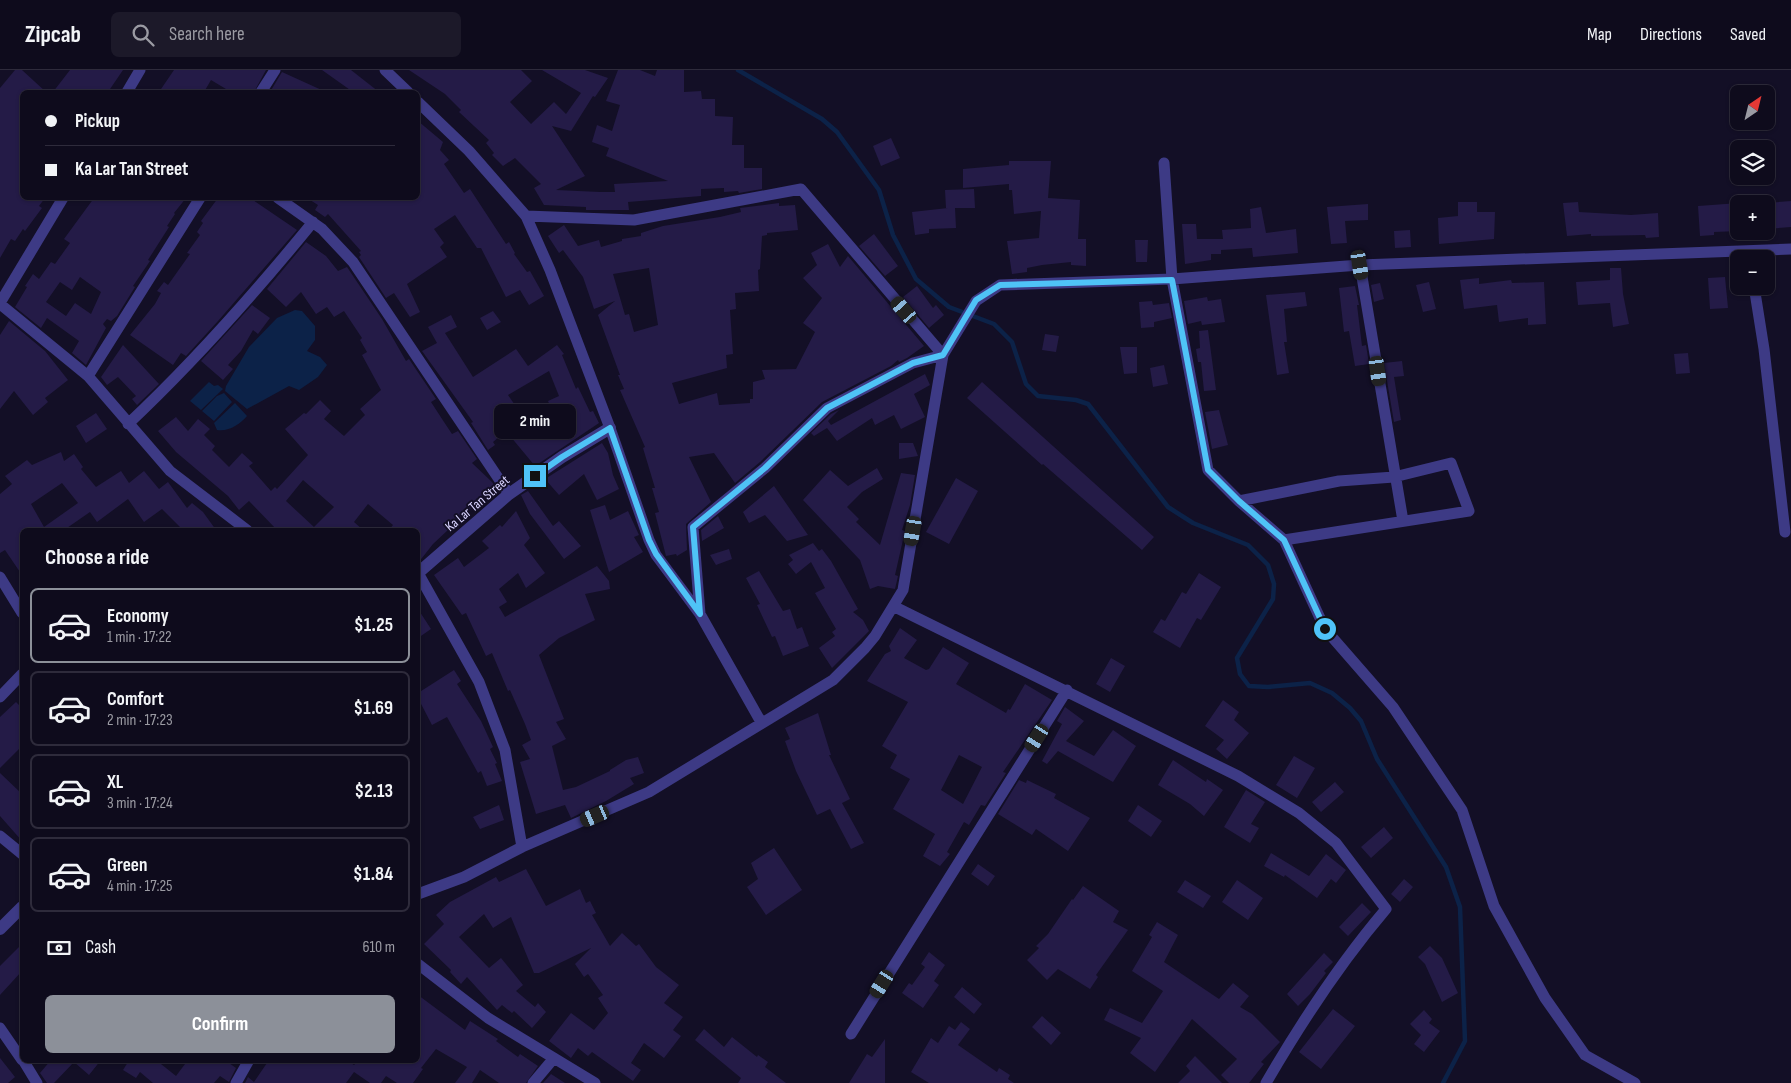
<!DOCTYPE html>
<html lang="en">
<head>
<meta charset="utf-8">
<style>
	:root { --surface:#0e0b1c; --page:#1c1929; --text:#f1f3f6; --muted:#9b9ba3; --line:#2e2b3b; --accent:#8c9099 }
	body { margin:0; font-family:"Sofia Sans Condensed",sans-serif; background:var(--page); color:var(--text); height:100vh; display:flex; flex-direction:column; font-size:19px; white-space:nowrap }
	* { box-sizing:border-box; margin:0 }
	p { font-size:16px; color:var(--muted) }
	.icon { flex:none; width:28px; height:28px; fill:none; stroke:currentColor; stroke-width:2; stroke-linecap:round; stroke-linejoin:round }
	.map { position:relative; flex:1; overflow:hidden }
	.sheet { position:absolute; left:20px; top:458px; width:400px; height:535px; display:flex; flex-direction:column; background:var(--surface); border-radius:8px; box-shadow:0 1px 4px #0004,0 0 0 1px var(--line) }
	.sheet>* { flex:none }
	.guide { position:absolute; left:20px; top:20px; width:400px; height:110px; border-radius:8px; box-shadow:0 1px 4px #0004,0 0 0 1px var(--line); display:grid; align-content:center; height:110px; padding:0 25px; background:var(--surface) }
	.needle { width:32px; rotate:35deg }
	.fabs { position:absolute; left:1730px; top:15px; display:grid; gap:10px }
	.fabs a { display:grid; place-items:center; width:45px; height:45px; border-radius:8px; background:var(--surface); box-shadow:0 1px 4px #0004,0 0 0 1px var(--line); font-size:25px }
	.end { position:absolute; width:22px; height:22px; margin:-11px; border:6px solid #4fc3f7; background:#111; box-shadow:0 0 0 2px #111 }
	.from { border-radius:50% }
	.bubble { position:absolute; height:35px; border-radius:8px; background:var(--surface); box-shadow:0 1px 4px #0004,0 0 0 1px var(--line); font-size:16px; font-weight:700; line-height:35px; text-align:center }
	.car { position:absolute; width:15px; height:30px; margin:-15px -8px; border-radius:6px; box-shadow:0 0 4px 1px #0007; background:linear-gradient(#222 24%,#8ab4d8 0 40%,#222 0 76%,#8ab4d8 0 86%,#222 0) }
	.guide b { display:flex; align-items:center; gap:18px; height:48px; font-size:19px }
	.guide b+b { border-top:1px solid var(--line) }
	.guide i { width:12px; height:12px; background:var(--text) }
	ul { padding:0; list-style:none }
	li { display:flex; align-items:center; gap:15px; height:75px; margin:0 10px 8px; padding:0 15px; border:2px solid var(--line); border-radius:8px }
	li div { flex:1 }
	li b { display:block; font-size:19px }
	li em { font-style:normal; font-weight:700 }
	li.on { border-color:var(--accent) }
	li>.icon { width:45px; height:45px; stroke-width:1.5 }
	h2 { padding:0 25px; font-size:22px; line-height:60px }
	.pay { display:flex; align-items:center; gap:12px; height:55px; padding:0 25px; font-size:19px }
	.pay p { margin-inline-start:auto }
	.button { display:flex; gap:10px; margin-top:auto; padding:10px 25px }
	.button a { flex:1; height:58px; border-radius:8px; background:var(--accent); color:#fff; font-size:20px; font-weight:700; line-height:58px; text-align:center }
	header { display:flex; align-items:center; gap:30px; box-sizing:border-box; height:70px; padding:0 25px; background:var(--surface); border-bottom:1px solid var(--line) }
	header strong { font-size:24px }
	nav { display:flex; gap:28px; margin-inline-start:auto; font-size:18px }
	.search { width:350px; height:45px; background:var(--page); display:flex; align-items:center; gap:12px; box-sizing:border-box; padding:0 18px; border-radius:8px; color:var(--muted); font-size:19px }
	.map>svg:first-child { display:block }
	.water { fill:#0c2248 }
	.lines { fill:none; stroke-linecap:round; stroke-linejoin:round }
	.stream { stroke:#0c2248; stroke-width:4.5 }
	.building { fill:#241b47; fill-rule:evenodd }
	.minor { stroke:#3d3a85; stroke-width:11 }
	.tertiary { stroke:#3d3a85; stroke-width:12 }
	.route { stroke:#4fc3f7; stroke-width:6 }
	.labels { text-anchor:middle; stroke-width:4; stroke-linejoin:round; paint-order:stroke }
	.street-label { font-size:14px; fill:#d9d4ff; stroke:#130f26 }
</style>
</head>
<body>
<header>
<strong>Zipcab</strong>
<div class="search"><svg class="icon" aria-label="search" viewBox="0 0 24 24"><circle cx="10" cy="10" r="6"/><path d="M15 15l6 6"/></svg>Search here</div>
<nav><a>Map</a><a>Directions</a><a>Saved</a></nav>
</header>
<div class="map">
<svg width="1791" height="1013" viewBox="0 0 1791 1013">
	<rect width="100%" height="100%" fill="#130f26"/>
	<path class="water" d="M295,240L302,241L315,256V270L307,281L320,287L327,295L318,307L299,320L289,316L247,339L225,321L226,316L249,277L277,248Z
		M209,312L214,316L218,315L223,319L201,340L190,331Z
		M224,323L232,332L214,351L202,341L217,326Z
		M235,333L247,346C240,354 229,362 217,360L214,353Z"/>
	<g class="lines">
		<path class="stream" d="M738,0L822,49L837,62L879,120L893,165L916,209L949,237L994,254L1012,272L1026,314L1038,326L1076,330L1088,334L1168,437L1193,453L1248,475L1268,495L1274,514L1273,529L1237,588L1240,604L1249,616L1268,617L1310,613L1332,623L1350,638L1361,651L1377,689L1446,797L1460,837L1465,971L1443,1013"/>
	</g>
	<path class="building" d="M15,0H22L46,22H22V128H45L39,136L42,138L25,161L23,159L15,171L11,169L0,188V18Z
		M70,0H123L108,22H53Z
		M174,0H266L254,22H231L211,10L204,22H159Z
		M322,0H351L379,22H353Z
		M409,0H521L532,11L510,32L531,54L554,32L566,44L581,23L542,0H585L608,8L595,27L593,26L571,61L552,56L585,106L556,120L600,122H615L614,114L668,111L606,86L609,78L592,72L597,55L612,61L620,35L606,31L618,0H640L655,6L657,0H684V22L701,21L702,29H715V46L733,47L732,75H744V98H762V119L739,123L738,121L724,122V118L701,119V126L628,132L629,140H586V137L544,135L534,118L541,114L515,88L503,96L492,85L494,83L486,73L489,70L459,42L461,40L445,24Z
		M282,2L326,22H270Z
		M418,51L443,72L440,80L449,90L444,94L464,123L470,119L506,174L509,172L515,183L514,184L527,202L530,201L544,226L529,235L520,220L506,227L481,178H477L455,145L434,159L444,173L440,177L447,187L407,214L420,242L410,247L394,223L386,228L359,187L361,185L359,182L361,181L328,144L325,147L315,140L318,135L307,128H418Z
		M891,68L900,88L881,96L873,76Z
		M1009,91H1051L1048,128L1080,130L1078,169H1086V196L1071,195V192L1042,195L1027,198V202L1012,204L1007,171L1039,168L1041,141L1014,144L1012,120H1009V114L963,118V99L1009,95Z
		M974,119L975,138H955L956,158L929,159V163L915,165L912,142L948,138H946L945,120Z
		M94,128H186L174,143L175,144L167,156L169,157L148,190L150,191L133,216L135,217L117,246L111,251L107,249L103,254L106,258L86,295L72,283L79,271L47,248L41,258L15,237L27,217L25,216L33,204L39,209L51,192L55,194L70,173L64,169ZM80,207L101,222L91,244L75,233L66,246L46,232L60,212L72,220Z
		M218,128H250L297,160L218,251L186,286L181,283L173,295L130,265L155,234L161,223L157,221L164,212L168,215L190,184L187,183L200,165L197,162L203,153L201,151Z
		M1791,131V157L1766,159V133Z
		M1458,132H1477V142H1495L1494,169L1439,174L1438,148L1458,146Z
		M1578,132L1579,142L1631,145L1658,143L1659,167L1646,168L1645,165L1591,166V164L1567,166L1563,133Z
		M779,133V136L795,135L798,160L767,163V165L762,166L760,199L758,200L759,221L735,223L736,239L730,240L733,284L726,285L727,298L672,313L679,334L717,323L719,335L750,333V329H753V312L765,309L762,300L796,299L815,262L803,253L822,228L803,208L817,195L811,183L828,174L840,197L848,186L924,276L907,288L899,292L898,290L891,296L822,332L760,392L735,413L714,383L689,387L711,432L686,454L687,480L677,486L676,484L666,486L655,443L659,442L652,418H655L643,378L645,377L620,320L624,319L618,305H620L598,245L615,231L594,239L583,207L563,180L559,183L548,166L564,155L578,176L599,170L601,177L622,171V169L641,166V163L663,156L720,147L741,142L740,138ZM649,198L658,255L634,262L629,244L625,245L613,204Z
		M1739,133V161L1714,162V165L1700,166L1698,136Z
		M1368,134V150L1345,151L1347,173L1331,174L1327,137Z
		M1261,137L1266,163L1296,159L1298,183L1253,187L1252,178L1221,180V184H1211V190L1185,194L1182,154H1196L1197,169H1223L1222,160L1251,158L1250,139Z
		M1410,160L1411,177L1395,178L1394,161Z
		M874,164L898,196L885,206L859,176Z
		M1135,170H1148L1147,192H1136Z
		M306,172L326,186L338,201L347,197L382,249L406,291L409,289L436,329L431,332L444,352L452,364L458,361L477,389L472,393L492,412L499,422L483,435L479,431L433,474L418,493V460H389L393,455L368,434L354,452L363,460H277L249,431L239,440L228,426L176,382L158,361L176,347L188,361L198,349L210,359L204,365L215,376L212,380L229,397L242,383L253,393L249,396L271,421L275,417L277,419L308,385L285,359L304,343L306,344L320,330L331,341L324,349L344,366L365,345L360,339L381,320L362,285L367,282L360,270L362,268L344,241L334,247L327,237L316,244L301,222L286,237L267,219ZM303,410L334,437L314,457L286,431Z
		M1610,198H1621L1623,224L1629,254L1613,257L1610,233L1578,235L1576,212L1610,210Z
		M1725,207L1728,238L1710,239L1708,208Z
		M1479,208V214L1511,210L1512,213L1544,212L1546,254L1528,255V248L1499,252L1497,235L1464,239L1460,210Z
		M1429,212L1436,239L1423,242L1416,215Z
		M1380,213L1384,229L1374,232L1371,215Z
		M917,216L933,238L936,235L944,245L929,258L903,227Z
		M1355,216L1359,235H1357L1362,276L1366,275L1369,294L1355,296L1349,261L1344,262L1339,218Z
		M1305,222L1307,236L1284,239L1287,272H1284L1289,303L1277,305L1266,225Z
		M1207,227L1208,231L1221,229L1225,252L1202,255L1201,251L1188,254L1184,231Z
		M1152,231L1153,235L1169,233L1172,248L1154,252V257L1141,258L1139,232Z
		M252,235L270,248L258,264L253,260L241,281L228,295L233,299L223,310L201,291Z
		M493,241L501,252L487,260L480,248Z
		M451,245L457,257L445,263L473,307L516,279L528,296L557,275L564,284L562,285L576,319L578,317L590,342L593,341L599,353L535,396L506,361L493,372L495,375L488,380L471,353L473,352L422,281L437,273L428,257ZM549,301L559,326L548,331L560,358L531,370L516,348L521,344L508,325Z
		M9,251L45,281L68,310L45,328L48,332L33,345L14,321L0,339V265Z
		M1208,260L1216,320L1204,321L1201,292H1198L1196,279L1200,278L1199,261Z
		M1045,264L1059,266L1056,282L1042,280Z
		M123,275L159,314L137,335L132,329L136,326L118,307L107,315L101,307Z
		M1120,277H1137V303L1124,304Z
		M1688,283L1690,303L1676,304L1674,284Z
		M1402,291L1404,306L1394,307L1401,350L1394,352L1384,293Z
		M1164,295L1168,314L1153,317L1150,298Z
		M925,304L930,315L914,324L925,347L901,359L894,345L875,355L872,348L837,371L827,358L814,366L811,363L831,344L839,340L828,351L831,355Z
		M982,312L1154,467L1142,480L1043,394L1042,395L967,328Z
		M1219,340L1228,375L1212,379L1205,342Z
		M96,343L107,359L86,373L76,356Z
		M602,373L608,383L613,405L619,419L597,430L584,404L559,425L545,409Z
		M899,373H913L918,386L899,389Z
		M61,382L64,391L74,384L83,397L81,399L96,417L121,401L129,413L144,401L159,419L168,412L187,438L192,433L203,442L216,460H183L162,439L144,452L128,429L97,452L90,442L64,460H22V505L5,480L0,483V424L12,414L5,406L27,390L32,395ZM62,413L78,433L44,457L31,434Z
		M877,398L883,409L862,422L847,437L859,449L856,452L880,475L901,403L915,405L910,435L902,460L905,461L895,505L898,506L895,519L878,516L870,519L860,490L803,430L830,400L848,416Z
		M956,408L978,421L949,474L926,462Z
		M774,416L808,465L787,471L765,445L749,453L743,442Z
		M528,421L553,456L559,451L581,476L564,489L530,444L521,425Z
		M605,435L610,450L628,441L639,465L634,467L643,482L609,502L590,440Z
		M516,441L530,468L524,475L545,503L526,518L518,503L499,519L507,532L499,537L505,547L597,496L609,511L610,519L585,524L595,550L559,568L539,585L564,649L556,652L566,669L552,676L563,720L576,717L610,701V700L626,690L638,687L644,703L630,708L634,714L606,731L571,748L565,735L536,744L520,692L530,689L522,675L531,670L525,654L510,620L508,621L492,583L486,586L466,543L462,545L434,505L458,488L464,497L489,478L482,471L500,455L502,457Z
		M718,446L724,458L702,471L701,460Z
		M813,473L819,481L822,479L831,491L858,539L853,542L863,550L869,561L832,598L819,578L835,566L832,562L836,559L815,523L825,518L811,492L796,504L788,494L793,490L789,485Z
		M729,479L732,489L716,495L710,485Z
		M759,501L783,541L790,539L797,559L802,557L809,576L783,586L775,566L772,567L757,535L760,534L746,508Z
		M1199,503L1221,517L1201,550L1197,548L1180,578L1153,562L1161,549L1165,551L1182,522L1186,524Z
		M418,539L431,559L418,568Z
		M900,558L917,570L904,588L926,600L929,599L943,577L969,593L956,614L1006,643L1008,639L1010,640L1025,614L1052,630L1003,702L1006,703L985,736L981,735L969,755L964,752L947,782L950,784L940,796L923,786L935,764L893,739L910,709L890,698L897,685L882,676L908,632L867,611L885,584L891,581L889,576ZM959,685L982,697L963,734L941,720Z
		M1111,588L1125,596L1110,622L1096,614Z
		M454,600L461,611L457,614L481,651L493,677L490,679L497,693L495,694L502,711L487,716L481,701L478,703L447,647L432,655L418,628V623Z
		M1223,630L1239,642L1234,650L1249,663L1227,689L1216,679L1224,670L1205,656Z
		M16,632L22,638V676L0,698V647Z
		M1065,637L1084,651L1066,671L1094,686L1113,660L1136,676L1113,712L1058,681L1047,694L1042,691L1062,654L1057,651Z
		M818,643L831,685H829L850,729L842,733L864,773L851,779L830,739L817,745L796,701L785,671L790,669L785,658Z
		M1294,686L1315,698L1297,728L1276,715Z
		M1173,690L1206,712L1207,709L1223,720L1204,746L1190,734L1158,715Z
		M0,703L22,724V771L0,746Z
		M1019,710L1026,713L1027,710L1056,724L1054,728L1090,748L1068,781L1036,759L1032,765L998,744Z
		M1335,712L1344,722L1321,742L1312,732Z
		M1246,720L1265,732L1251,754L1259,758L1250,773L1224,757Z
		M499,735L504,750L480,759L473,747Z
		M1138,735L1162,751L1151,767L1128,751Z
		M1384,757L1393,768L1371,788L1361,777Z
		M774,778L802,820L766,845L747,817L758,809L751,793Z
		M1271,783L1309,806L1326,784L1346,800L1336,813L1331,809L1317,828L1285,805L1284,807L1264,796Z
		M978,794L995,806L988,816L971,804Z
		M526,799L546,836L580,819L586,833L590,831L596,843L592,845L610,876L622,863L636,876L639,874L656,897L679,915L664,933L683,947L673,960L681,966L664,988L644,973L631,993L641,1000L633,1011L592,982L588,986L578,978L571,988L549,971L571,943L594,960L608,943L598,928L603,925L588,904L584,907L575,894L591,878L539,903H534L511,847L493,858L484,844L459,867L489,898L501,888L523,915L516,921L535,937L538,933L546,942L532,958L514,941L512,943L502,935L497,940L467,907L461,914L450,902L451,900L424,874L444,854L436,845L450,832L496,807L499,812Z
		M1404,809L1413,817L1400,832L1391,824Z
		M1185,810L1211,826L1203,838L1177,822Z
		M1237,810L1263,828L1248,850L1222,832Z
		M1083,816L1119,841L1113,852L1128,860L1096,905L1098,907L1090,919L1058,899L1047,910L1027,890L1039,878L1036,876L1048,864L1072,829L1073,830Z
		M1362,833L1371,842L1348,866L1339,857Z
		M1157,852L1178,865L1164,892L1219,929L1233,913L1249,926L1240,937L1252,944L1280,972L1261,992L1264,994L1249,1013H1229L1221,1005L1237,989L1192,949L1155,1002L1130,983L1141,968L1104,950L1110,938L1142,953L1163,921L1132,901L1152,867L1149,865Z
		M22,874V901L0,925V896Z
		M1430,876L1442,888L1458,923L1442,932L1425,894L1418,887Z
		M929,882L945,895L934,911L939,915L923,938L902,923L909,913L912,915L925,897L921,894Z
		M1324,883L1333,892L1324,901L1326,903L1310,924L1298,936L1287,924Z
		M962,917L982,934L974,944L954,927Z
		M418,925L465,960L470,951L498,969L496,971L518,987L520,984L538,996L526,1013H499L480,1000L472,1013H455L467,997L436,979L421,998L423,999L413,1013H397L386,1006L381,1013H370L354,1002L346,1013H245L248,1007L254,1012L269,990H347L354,995L359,990H418Z
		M1333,939L1355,956L1321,999L1299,982Z
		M1424,940L1432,949L1429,953L1440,961L1424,982L1414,974L1421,965L1410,954Z
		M1042,946L1061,963L1051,975L1032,957Z
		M961,952L970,959L958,975L997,1002L999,998L1010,1005L1008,1009L1014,1013H929L911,1002L931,968L938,973L949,956L955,960Z
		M704,959L724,977L732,967L757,987L758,985L768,992L765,997L786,1013H738L741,1008L695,970Z
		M885,969V1013H849L867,984L872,987Z
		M1195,986L1222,1013H1178L1190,1001L1186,996Z
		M0,988L15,1007L8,1013H0Z
		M51,990H101L89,1005L74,992L54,1013H47L40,1003Z
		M125,990H156L176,1006L188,990H225L236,998L229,1012L220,1006L214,1013H153L140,1002L136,1008L123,1000L128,992Z
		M551,1004L565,1013H543Z"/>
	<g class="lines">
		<path class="minor" d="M385,0L408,22
			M127,22L140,0
			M261,22L275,0
			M418,32L469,81L526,146L550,200L610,358L649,470L656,485L700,544L761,652
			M1164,93L1172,209L1208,400L1239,431L1284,470L1325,559L1393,637L1462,740L1494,836L1545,928L1585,985L1635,1013
			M200,128L88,306L170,401L247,460
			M278,128L322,159L353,192L509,424
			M1360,195L1403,451
			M1754,216L1764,279L1785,462
			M0,233L63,128
			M0,234L88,306
			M128,354C195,291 255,223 313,152
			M1239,431L1339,411L1394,407L1451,393L1469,441L1284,470
			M418,503L479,612L505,680L522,777
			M0,507L22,543
			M895,537L1238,706L1299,743L1336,773L1386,839C1340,893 1302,951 1266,1013
			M700,544L693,457L765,398L827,338L913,293L943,285L976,231L1000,215L1172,209L1360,195L1791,179
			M0,627L22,604
			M0,766L22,784
			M418,824L464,807L522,777L649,722L833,610L865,578L875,566L903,520L943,285L801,119L634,150L526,146
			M418,894L488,948L595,1013
			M0,958L22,990
			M851,964L1067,620
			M23,990L37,1013
			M236,1013L249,990
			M533,1013L554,988"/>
		<path class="tertiary" d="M418,503L509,424L562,387L610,358
			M0,859L22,837"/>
	</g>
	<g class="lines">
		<path class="route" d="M535,406L562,387L610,358L649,470L656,484L700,544L693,457L765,398L827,338L913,293L943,285L976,230L1000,215L1172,210L1208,400L1239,431L1284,470L1325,559"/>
	</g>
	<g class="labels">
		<g class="street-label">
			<text transform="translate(477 433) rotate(-40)" y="5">Ka Lar Tan Street</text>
		</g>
	</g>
</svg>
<div class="fabs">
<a><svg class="needle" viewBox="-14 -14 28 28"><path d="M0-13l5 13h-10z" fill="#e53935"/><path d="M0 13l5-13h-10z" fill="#9b9ba3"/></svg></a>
<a><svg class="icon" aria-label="layers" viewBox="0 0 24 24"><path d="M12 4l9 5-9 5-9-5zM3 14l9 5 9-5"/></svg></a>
<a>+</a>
<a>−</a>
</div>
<i class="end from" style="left:1325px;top:559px"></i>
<i class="end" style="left:535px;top:406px"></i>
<div class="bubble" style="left:494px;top:334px;width:82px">2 min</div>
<i class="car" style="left:1360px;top:195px;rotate:171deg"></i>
<i class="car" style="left:904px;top:240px;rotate:319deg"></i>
<i class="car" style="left:1378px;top:301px;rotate:172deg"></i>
<i class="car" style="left:913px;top:461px;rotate:190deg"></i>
<i class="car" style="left:1037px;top:668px;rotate:212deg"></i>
<i class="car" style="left:595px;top:746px;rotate:247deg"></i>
<i class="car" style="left:882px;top:914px;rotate:212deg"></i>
<div class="guide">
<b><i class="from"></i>Pickup</b>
<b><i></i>Ka Lar Tan Street</b>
</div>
<section class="sheet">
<h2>Choose a ride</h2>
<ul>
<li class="on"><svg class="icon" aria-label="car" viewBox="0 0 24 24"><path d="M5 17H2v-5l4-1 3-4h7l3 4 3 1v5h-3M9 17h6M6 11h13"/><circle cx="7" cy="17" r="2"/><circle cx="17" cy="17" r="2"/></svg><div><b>Economy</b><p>1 min · 17:22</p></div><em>$1.25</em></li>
<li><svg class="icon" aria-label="car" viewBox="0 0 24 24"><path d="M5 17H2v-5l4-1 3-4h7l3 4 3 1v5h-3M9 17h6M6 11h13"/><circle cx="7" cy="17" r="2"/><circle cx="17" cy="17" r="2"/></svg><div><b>Comfort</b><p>2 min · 17:23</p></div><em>$1.69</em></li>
<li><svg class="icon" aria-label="car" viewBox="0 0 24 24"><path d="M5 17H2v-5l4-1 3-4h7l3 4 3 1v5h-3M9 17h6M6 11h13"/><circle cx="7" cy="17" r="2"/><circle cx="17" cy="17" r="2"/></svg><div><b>XL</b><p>3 min · 17:24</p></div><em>$2.13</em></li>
<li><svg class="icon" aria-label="car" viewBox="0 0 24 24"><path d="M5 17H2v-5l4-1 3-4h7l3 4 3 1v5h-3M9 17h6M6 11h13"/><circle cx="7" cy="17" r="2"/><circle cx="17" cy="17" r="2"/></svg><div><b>Green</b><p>4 min · 17:25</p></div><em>$1.84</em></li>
</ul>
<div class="pay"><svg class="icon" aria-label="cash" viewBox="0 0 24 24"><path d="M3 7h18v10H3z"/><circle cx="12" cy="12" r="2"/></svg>Cash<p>610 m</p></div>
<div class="button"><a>Confirm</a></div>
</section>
</div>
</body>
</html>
